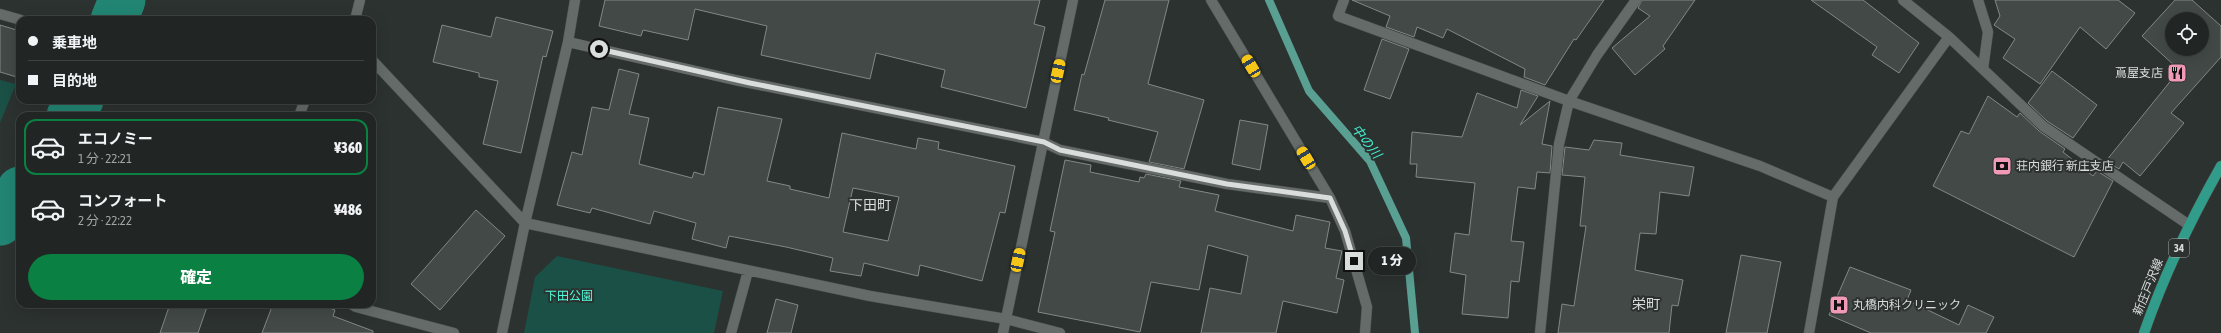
<!DOCTYPE html>
<html lang="ja">
<head>
<meta charset="utf-8">
<style>
	:root { --surface:#212624; --page:#292e2c; --text:#f1f3f6; --muted:#a2a5a6; --line:#3e4341; --accent:#0b8043 }
	body { margin:0; font-family:"Asap Condensed","Noto Sans JP",sans-serif; background:var(--page); color:var(--text); height:100vh; display:flex; flex-direction:column; font-size:15px; white-space:nowrap }
	* { box-sizing:border-box; margin:0 }
	p { font-size:13px; color:var(--muted) }
	.icon { flex:none; width:22px; height:22px; fill:none; stroke:currentColor; stroke-width:2; stroke-linecap:round; stroke-linejoin:round }
	.map { position:relative; flex:1; overflow:hidden }
	.sheet { position:absolute; left:16px; top:112px; width:360px; height:196px; display:flex; flex-direction:column; background:var(--surface); border-radius:12px; box-shadow:0 4px 16px #0002,0 0 0 1px var(--line) }
	.sheet>* { flex:none }
	.hud { position:absolute; left:16px; top:16px; width:360px; height:88px; border-radius:12px; box-shadow:0 4px 16px #0002,0 0 0 1px var(--line); display:grid; align-content:center; height:88px; padding:0 12px; background:var(--surface) }
	.controls { position:absolute; left:2165px; top:12px; display:grid; gap:8px }
	.controls a { display:grid; place-items:center; width:44px; height:44px; border-radius:50%; background:var(--surface); box-shadow:0 4px 16px #0002,0 0 0 1px var(--line); font-size:20px }
	.end { position:absolute; width:18px; height:18px; margin:-9px; border:5px solid #d9dddc; background:#111; box-shadow:0 0 0 2px #111 }
	.from { border-radius:50% }
	.bubble { position:absolute; height:28px; border-radius:14px; background:var(--surface); box-shadow:0 4px 16px #0002,0 0 0 1px var(--line); font-size:13px; font-weight:800; line-height:28px; text-align:center }
	.car { position:absolute; width:12px; height:24px; margin:-12px -6px; border-radius:5px; box-shadow:0 0 3px 1px #0007; background:linear-gradient(#f5c518 24%,#345 0 40%,#f5c518 0 76%,#345 0 86%,#f5c518 0) }
	.hud b { display:flex; align-items:center; gap:14px; height:38px; font-size:15px }
	.hud b+b { border-top:1px solid var(--line) }
	.hud i { width:10px; height:10px; background:var(--text) }
	ul { padding:7px 0 0; list-style:none }
	li { display:flex; align-items:center; gap:12px; height:56px; margin:0 8px 6px; padding:0 4px; border:2px solid transparent; border-radius:12px }
	li div { flex:1 }
	li b { display:block; font-size:15px }
	li em { font-style:normal; font-weight:800 }
	li.active { border-color:var(--accent) }
	li>.icon { width:36px; height:36px; stroke-width:1.5 }
	.button { display:flex; gap:8px; margin-top:auto; padding:8px 12px }
	.button a { flex:1; height:46px; border-radius:24px; background:var(--accent); color:#fff; font-size:16px; font-weight:800; line-height:46px; text-align:center }
	.map>svg:first-child { display:block }
	.green { fill:#1a5045 }
	.lines { fill:none; stroke-linecap:round; stroke-linejoin:round }
	.stream { stroke:#599f92; stroke-width:8 }
	.river { stroke:#228573; stroke-width:47 }
	.building { fill:#424947; stroke:#818886; fill-rule:evenodd }
	.minor-casing { stroke:#4b514f; stroke-width:11 }
	.tertiary-casing { stroke:#4b514f; stroke-width:11 }
	.primary-casing { stroke:#4b514f; stroke-width:11 }
	.minor { stroke:#646b69; stroke-width:10 }
	.tertiary { stroke:#646b69; stroke-width:10 }
	.primary { stroke:#329c8b; stroke-width:10 }
	.route { stroke:#d9dddc; stroke-width:5 }
	.labels { text-anchor:middle; stroke-width:4; stroke-linejoin:round; paint-order:stroke }
	.shield { fill:#2c3230; stroke:#a5aaa8; stroke-width:1 }
	.shield-label { font-size:11px; font-weight:bold; fill:#d9dddc }
	.poi-label { font-size:12px; fill:#d9dddc; stroke:#2c3230; text-anchor:start }
	.street-label { font-size:12px; fill:#d9dddc; stroke:#2c3230 }
	.park-label { font-size:12px; fill:#51fcdc; stroke:#2c3230 }
	.water-label { font-size:13px; font-style:italic; fill:#43f2d3; stroke:#2c3230 }
	.quarter-label { font-size:14px; fill:#d9dddc; stroke:#2c3230 }
</style>
</head>
<body>
<div class="map">
<svg width="2221" height="333" viewBox="0 0 2221 333">
	<rect width="100%" height="100%" fill="#2c3230"/>
	<path class="green" d="M0,80L16,84L0,123Z
		M557,256L723,291L714,333H524L535,277Z"/>
	<g class="lines">
		<path class="stream" d="M1269,0L1309,91L1370,161L1406,238L1415,333"/>
		<path class="river" d="M114,20L122,0
			M70,116L80,100
			M0,222L20,190"/>
	</g>
	<path class="building" d="M605,0H1040L1034,24L1045,27L1026,108L941,87L945,70L876,53L870,79L761,55L767,26L695,9L688,40L643,30L641,36L599,26Z
		M1105,0H1169L1148,84L1204,100L1184,169L1149,162L1158,132L1108,120L1109,118L1074,110L1082,74L1084,75Z
		M1352,0H1604L1576,40L1574,39L1545,85L1524,77L1525,69L1447,29L1443,38L1417,27L1414,37L1386,27L1390,16Z
		M1642,0H1695L1663,46L1665,49L1635,75L1612,48L1650,16L1638,8Z
		M1811,0H1863L1919,43L1899,73L1872,55L1877,47Z
		M1995,0H2118L2135,13L2106,49L2080,27L2040,84L2003,58L2015,39L1994,25L2000,16Z
		M2175,0H2192L2221,26V57L2171,113L2184,123L2140,176L2123,162L2119,169L2106,161L2177,73L2173,69L2175,66L2142,36ZM2172,19H2202V49H2172Z
		M496,17L553,31L546,57L543,56L521,153L483,144L498,81L479,77V73L433,62L442,25L491,37Z
		M0,25L20,31V78L0,72Z
		M1382,39L1409,49L1390,99L1364,90Z
		M619,69L639,74L629,114L649,118L639,164L692,178L694,172L704,175L718,107L782,119L767,181L790,186V189L829,198L842,133L916,149L918,138L939,142L938,149L1015,166L1005,213L1000,212L982,281L920,265L918,276L864,263L861,276L830,271L833,258L786,247L729,236L726,248L692,239L696,223L654,211L650,224L592,208L590,213L557,205L572,152L582,155L592,107L609,110ZM853,188L899,197L888,241L843,232Z
		M2052,71L2097,105L2073,138L2047,121L2028,103Z
		M1521,90L1538,96L1520,125L1550,101L1542,144L1552,146L1550,173L1537,172L1535,189L1518,187L1511,241L1524,242L1519,282L1511,281L1508,318L1462,314L1466,275L1450,272L1455,233L1469,235L1475,183L1416,177L1417,164H1410L1412,132L1462,137L1477,93L1517,108Z
		M1988,96L2017,117L2020,113L2039,131L2065,149L2063,152L2093,176L2097,171L2113,181L2074,257L1933,186L1961,131L1969,134Z
		M1240,120L1268,125L1260,170L1232,164Z
		M1594,140L1622,143L1620,155L1694,167L1689,196L1660,192L1656,234L1640,233L1635,270L1683,280L1678,306L1672,305L1669,333H1558L1562,304L1574,306L1586,226H1580L1585,177L1562,175L1565,147L1589,150Z
		M1065,160L1091,165L1090,172L1139,182L1140,177L1144,178L1146,174L1181,181L1179,187L1219,195L1215,211L1293,231L1296,215L1330,222L1325,248L1342,251L1336,278L1344,280L1337,313L1283,301L1276,333H1201L1210,288L1241,294L1248,256L1208,245L1199,290L1151,282L1140,332L1038,312L1055,232L1050,231Z
		M476,210L505,236L440,310L411,284Z
		M1741,255L1781,262L1767,333H1726Z
		M1850,267L1911,290L1907,300L1959,325L1968,305L1994,317L1986,333H1871L1829,315Z
		M776,299L798,305L791,333H767Z
		M170,304H208L198,333H160Z
		M273,304H320L335,310L333,316L373,331V333H262Z"/>
	<g class="lines">
		<g class="minor-casing">
			<path id="minor" d="M1211,0L1330,198L1345,231L1367,307L1365,333
				M1344,0L1338,16L1569,101L1760,166L1833,197L1809,333
				M1903,0L1949,37L2043,126L2189,225
				M1978,0L1988,32L1983,69
				M0,14L21,20
				M355,20L360,0
				M568,42L735,80L1043,142L1060,150L1227,184L1330,198
				M372,60L525,223L870,296L1006,319L1060,333
				M299,116L305,100
				M1833,197L1949,37
				M351,304L356,307L454,333
				M502,333L525,223L568,42L575,0
				M731,333L748,271
				M1540,333L1559,144L1569,101L1597,55L1636,0"/>
		</g>
		<g class="tertiary-casing">
			<path id="tertiary" d="M1003,333L1073,0"/>
		</g>
		<g class="primary-casing">
			<path id="primary" d="M2144,333C2164,275 2191,219 2221,166"/>
		</g>
		<use href="#minor" class="minor"/>
		<use href="#tertiary" class="tertiary"/>
		<use href="#primary" class="primary"/>
	</g>
	<g class="lines">
		<path class="route" d="M599,49L750,83L1044,142L1060,150L1227,184L1330,198L1345,231L1354,261"/>
	</g>
	<defs>
		<g id="restaurant-square" transform="scale(1)"><rect x="-9" y="-9" width="18" height="18" rx="4" fill="#f09ab7" stroke="#2c3230"/><path d="M-5-6h1v4h1v-4h1v4h1v-4h1v5L-1.5 .5V6h-2V.5L-5-1ZM5-6V6H3V1.5H1.5Q1.5-4 5-6Z" fill="#111"/></g>
		<g id="bank-square" transform="scale(1)"><rect x="-9" y="-9" width="18" height="18" rx="4" fill="#f09ab7" stroke="#2c3230"/><path d="M-6-4H6V4H-6ZM0-2.3a2.3 2.3 0 1 0 0 4.6a2.3 2.3 0 1 0 0-4.6Z" fill="#111"/></g>
		<g id="hospital-square" transform="scale(1)"><rect x="-9" y="-9" width="18" height="18" rx="4" fill="#f09ab7" stroke="#2c3230"/><path d="M-5-5h3v3.5h4V-5h3V5h-3V1.5h-4V5h-3Z" fill="#111"/></g>
	</defs>
	<g fill-rule="evenodd">
		<use href="#restaurant-square" x="2177" y="73"/>
		<use href="#bank-square" x="2002" y="166"/>
		<use href="#hospital-square" x="1839" y="305"/>
	</g>
	<g class="labels">
		<rect class="shield" x="2169" y="239" width="20" height="18" rx="3"/>
		<g class="shield-label">
			<text x="2179" y="252">34</text>
		</g>
		<g class="poi-label">
			<text x="2163" y="77" text-anchor="end">蔦屋支店</text>
			<text x="2016" y="170">荘内銀行 新庄支店</text>
			<text x="1853" y="309">丸橋内科クリニック</text>
		</g>
		<g class="street-label">
			<text transform="translate(2148 287) rotate(-68)" y="4">新庄戸沢線</text>
		</g>
		<g class="park-label">
			<text x="569" y="300">下田公園</text>
		</g>
		<g class="water-label">
			<text transform="translate(1367 141) rotate(52)" y="5">中の川</text>
		</g>
		<g class="quarter-label">
			<text x="870" y="210">下田町</text>
			<text x="1646" y="309">栄町</text>
		</g>
	</g>
</svg>
<div class="controls">
<a><svg class="icon" aria-label="locate" viewBox="0 0 24 24"><circle cx="12" cy="12" r="6"/><path d="M12 2v4M12 18v4M2 12h4M18 12h4"/></svg></a>
</div>
<i class="end from" style="left:599px;top:49px"></i>
<i class="end" style="left:1354px;top:261px"></i>
<div class="bubble" style="left:1368px;top:247px;width:48px">1 分</div>
<i class="car" style="left:1251px;top:66px;rotate:329deg"></i>
<i class="car" style="left:1058px;top:71px;rotate:12deg"></i>
<i class="car" style="left:1306px;top:158px;rotate:329deg"></i>
<i class="car" style="left:1018px;top:260px;rotate:12deg"></i>
<div class="hud">
<b><i class="from"></i>乗車地</b>
<b><i></i>目的地</b>
</div>
<section class="sheet">
<ul>
<li class="active"><svg class="icon" aria-label="car" viewBox="0 0 24 24"><path d="M5 17H2v-5l4-1 3-4h7l3 4 3 1v5h-3M9 17h6M6 11h13"/><circle cx="7" cy="17" r="2"/><circle cx="17" cy="17" r="2"/></svg><div><b>エコノミー</b><p>1 分 · 22:21</p></div><em>¥360</em></li>
<li><svg class="icon" aria-label="car" viewBox="0 0 24 24"><path d="M5 17H2v-5l4-1 3-4h7l3 4 3 1v5h-3M9 17h6M6 11h13"/><circle cx="7" cy="17" r="2"/><circle cx="17" cy="17" r="2"/></svg><div><b>コンフォート</b><p>2 分 · 22:22</p></div><em>¥486</em></li>
</ul>
<div class="button"><a>確定</a></div>
</section>
</div>
</body>
</html>
